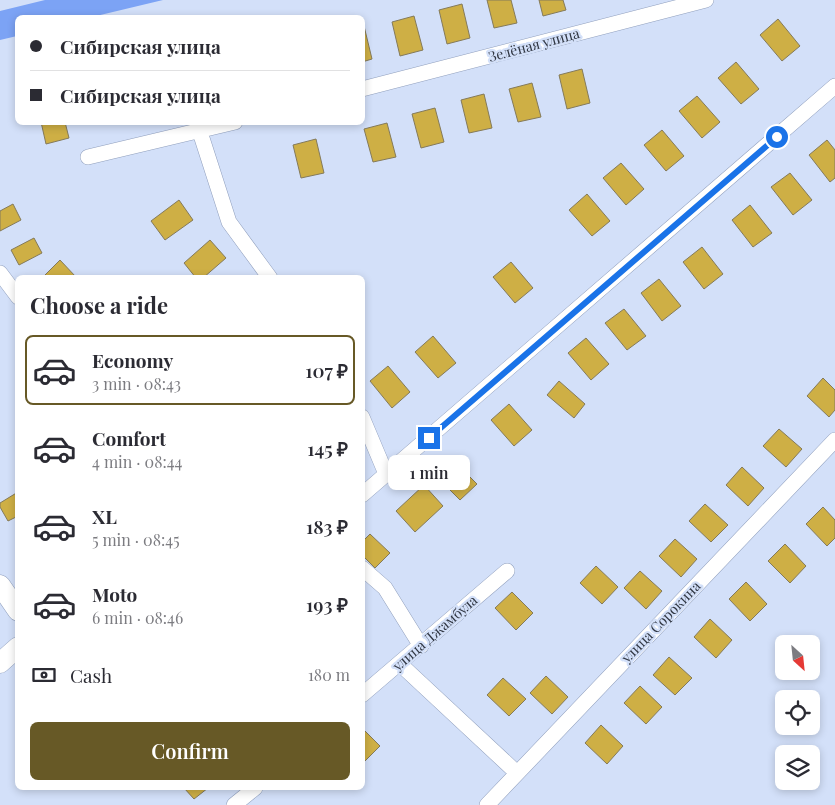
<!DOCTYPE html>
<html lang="en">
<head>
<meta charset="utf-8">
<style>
	:root { --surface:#fff; --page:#f7f7f7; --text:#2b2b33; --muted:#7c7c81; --line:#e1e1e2; --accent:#675926 }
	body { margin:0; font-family:"Playfair Display",serif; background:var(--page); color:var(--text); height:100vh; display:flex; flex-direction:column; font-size:19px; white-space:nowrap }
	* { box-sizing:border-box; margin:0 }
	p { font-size:16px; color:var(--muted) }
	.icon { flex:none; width:28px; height:28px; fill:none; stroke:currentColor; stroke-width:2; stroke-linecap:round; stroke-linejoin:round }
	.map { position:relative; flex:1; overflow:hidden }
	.sheet { position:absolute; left:15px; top:275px; width:350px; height:515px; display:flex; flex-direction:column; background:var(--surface); border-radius:8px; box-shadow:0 2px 8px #0003 }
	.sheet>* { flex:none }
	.hud { position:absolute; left:15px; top:15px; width:350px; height:110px; border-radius:8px; box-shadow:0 2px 8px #0003; display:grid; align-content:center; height:110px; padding:0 15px; background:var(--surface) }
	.needle { width:32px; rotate:153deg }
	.controls { position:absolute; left:775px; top:635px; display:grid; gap:10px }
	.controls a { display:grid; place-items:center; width:45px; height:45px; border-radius:8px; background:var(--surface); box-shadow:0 2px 8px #0003; font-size:25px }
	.end { position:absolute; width:22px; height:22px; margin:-11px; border:6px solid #1a73e8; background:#fff; box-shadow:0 0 0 2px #fff }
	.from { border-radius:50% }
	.bubble { position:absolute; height:35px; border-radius:8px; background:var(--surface); box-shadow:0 2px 8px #0003; font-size:16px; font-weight:600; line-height:35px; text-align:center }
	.hud b { display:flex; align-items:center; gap:18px; height:48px; font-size:19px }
	.hud b+b { border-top:1px solid var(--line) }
	.hud i { width:12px; height:12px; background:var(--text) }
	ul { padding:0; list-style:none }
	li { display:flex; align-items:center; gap:15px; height:70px; margin:0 10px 8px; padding:0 5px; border:2px solid transparent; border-radius:8px }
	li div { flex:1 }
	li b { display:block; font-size:19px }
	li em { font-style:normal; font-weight:600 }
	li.selected { border-color:var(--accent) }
	li>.icon { width:45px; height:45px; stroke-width:1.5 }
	h2 { padding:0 15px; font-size:22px; line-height:60px }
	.pay { display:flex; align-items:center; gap:12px; height:55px; padding:0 15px; font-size:19px }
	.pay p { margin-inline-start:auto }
	.button { display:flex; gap:10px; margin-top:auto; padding:10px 15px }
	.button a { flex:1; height:58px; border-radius:8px; background:var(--accent); color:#fff; font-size:20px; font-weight:600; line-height:58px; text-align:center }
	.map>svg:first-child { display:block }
	.forest { fill:#7ca3f5 }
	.building { fill:#ceaf45; stroke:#847a5a }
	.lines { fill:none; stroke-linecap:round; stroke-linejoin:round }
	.minor-casing { stroke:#909fbd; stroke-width:16 }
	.tertiary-casing { stroke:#909fbd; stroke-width:21 }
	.minor { stroke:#fff; stroke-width:15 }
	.tertiary { stroke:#fff; stroke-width:20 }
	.route { stroke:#1a73e8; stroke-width:6 }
	.labels { text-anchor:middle; stroke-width:4.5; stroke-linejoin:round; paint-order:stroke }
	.street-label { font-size:14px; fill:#2f3541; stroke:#d3e0f9 }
</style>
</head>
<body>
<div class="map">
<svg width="835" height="805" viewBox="0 0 835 805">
	<rect width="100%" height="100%" fill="#d3e0f9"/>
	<path class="forest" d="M45,0H163L92,17L18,18L17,36L0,40V11Z"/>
	<path class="building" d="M487,0H511L517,23L494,28Z
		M539,0H563L566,10L543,16Z
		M462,4L470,38L447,44L439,10Z
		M414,16L423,50L400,56L392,22Z
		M778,19L800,46L782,61L760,35Z
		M362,26H364L372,59L362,62Z
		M736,62L759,89L741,104L718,78Z
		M582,69L590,103L567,109L559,75Z
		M532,83L541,117L518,122L509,89Z
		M484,94L492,128L469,133L461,100Z
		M697,96L720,122L702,138L679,111Z
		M435,108L444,142L421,148L412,114Z
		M41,122H65L69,138L46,144Z
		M387,123L396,157L373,162L364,129Z
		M662,130L684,156L666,171L644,145Z
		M316,139L324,173L301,178L293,145Z
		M827,140L835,150V178L830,182L809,155Z
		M621,163L644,189L626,205L603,178Z
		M790,173L812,200L793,215L771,187Z
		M587,194L610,221L592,236L569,210Z
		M179,200L193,220L165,240L151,221Z
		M13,204L21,220L0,231V211Z
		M750,205L772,233L753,247L732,220Z
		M34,238L42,253L19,265L11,250Z
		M210,240L226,258L203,278H196L184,263Z
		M702,247L723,274L704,289L683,262Z
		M60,260L76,277V278H42Z
		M511,262L533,288L515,303L493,277Z
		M659,279L681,306L662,321L641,293Z
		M624,309L646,336L627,350L605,323Z
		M433,336L456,363L438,378L415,352Z
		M586,338L609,364L591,380L568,353Z
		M388,366L410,392L392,408L370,381Z
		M823,378L835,390V410L829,417L807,396Z
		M559,381L585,404L574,418L547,395Z
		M509,404L532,430L514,446L491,420Z
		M779,429L802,449L786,467L763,446Z
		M452,459L477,484L460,500L435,475Z
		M742,467L764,488L748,506L726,485Z
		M424,485L443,506L415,532L396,511Z
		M18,492V516L8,521L0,507V503Z
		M705,504L728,525L711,542L689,521Z
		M823,507L835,520V538L827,546L806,524Z
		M370,534L390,553L375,568L362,555V542Z
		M675,539L697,559L681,577L659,556Z
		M785,544L806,566L790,583L768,561Z
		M596,566L618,587L602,604L580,583Z
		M640,571L662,591L646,609L624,588Z
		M746,582L767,604L750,621L729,599Z
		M512,592L533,613L516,630L495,608Z
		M710,619L732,640L716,658L694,637Z
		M669,657L692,678L675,695L653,675Z
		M546,676L568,697L552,714L530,693Z
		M503,678L526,699L509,716L487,695Z
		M640,686L662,707L646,724L624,703Z
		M601,725L623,746L607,764L585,743Z
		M362,728L380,746L364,762L362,761Z
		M184,788H208L194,799Z"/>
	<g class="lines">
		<g class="minor-casing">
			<path id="minor" d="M362,89L706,0
				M200,132L229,222L270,278
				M88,157L235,122
				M0,273L18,297
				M362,417L386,474
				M362,495L835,86
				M362,568L385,588L421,646
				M400,664L517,773
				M362,695L507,571
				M234,805L255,788
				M487,805L835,440"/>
		</g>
		<g class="tertiary-casing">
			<path id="tertiary" d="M0,585L18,611
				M0,663L18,647"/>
		</g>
		<use href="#minor" class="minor"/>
		<use href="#tertiary" class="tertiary"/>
	</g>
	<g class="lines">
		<path class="route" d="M429,438L777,137"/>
	</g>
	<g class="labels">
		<g class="street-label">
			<text transform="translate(534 45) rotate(-15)" y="5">Зелёная улица</text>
			<text transform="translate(661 622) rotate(-46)" y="5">улица Сорокина</text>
			<text transform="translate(435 633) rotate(-41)" y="5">улица Джамбула</text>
		</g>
	</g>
</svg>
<div class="controls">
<a><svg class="needle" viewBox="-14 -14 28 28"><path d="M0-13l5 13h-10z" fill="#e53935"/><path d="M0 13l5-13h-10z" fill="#7c7c81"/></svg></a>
<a><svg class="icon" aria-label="locate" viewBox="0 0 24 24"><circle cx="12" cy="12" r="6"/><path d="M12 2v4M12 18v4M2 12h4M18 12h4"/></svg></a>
<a><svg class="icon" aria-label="layers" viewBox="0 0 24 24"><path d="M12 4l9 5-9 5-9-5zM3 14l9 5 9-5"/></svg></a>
</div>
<i class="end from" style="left:777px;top:137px"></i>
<i class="end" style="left:429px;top:438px"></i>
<div class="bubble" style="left:388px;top:455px;width:82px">1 min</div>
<div class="hud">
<b><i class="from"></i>Сибирская улица</b>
<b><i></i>Сибирская улица</b>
</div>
<section class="sheet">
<h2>Choose a ride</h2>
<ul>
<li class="selected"><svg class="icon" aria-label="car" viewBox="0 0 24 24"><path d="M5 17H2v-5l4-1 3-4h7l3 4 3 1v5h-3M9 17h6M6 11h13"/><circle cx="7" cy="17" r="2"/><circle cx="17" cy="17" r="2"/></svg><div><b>Economy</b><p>3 min · 08:43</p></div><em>107 ₽</em></li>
<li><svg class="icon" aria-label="car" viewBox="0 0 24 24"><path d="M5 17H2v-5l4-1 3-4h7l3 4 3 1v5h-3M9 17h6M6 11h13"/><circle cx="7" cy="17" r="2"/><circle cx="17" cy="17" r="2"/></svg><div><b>Comfort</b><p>4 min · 08:44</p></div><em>145 ₽</em></li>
<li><svg class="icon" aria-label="car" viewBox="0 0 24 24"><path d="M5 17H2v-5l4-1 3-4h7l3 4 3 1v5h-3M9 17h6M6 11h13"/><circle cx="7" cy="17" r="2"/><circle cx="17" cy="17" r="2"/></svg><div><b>XL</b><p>5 min · 08:45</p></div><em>183 ₽</em></li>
<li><svg class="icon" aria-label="car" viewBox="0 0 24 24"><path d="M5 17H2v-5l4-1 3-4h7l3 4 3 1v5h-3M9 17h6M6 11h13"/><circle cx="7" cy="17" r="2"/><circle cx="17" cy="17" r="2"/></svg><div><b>Moto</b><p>6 min · 08:46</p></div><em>193 ₽</em></li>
</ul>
<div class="pay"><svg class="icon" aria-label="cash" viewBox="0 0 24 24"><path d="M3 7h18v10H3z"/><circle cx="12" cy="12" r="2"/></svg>Cash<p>180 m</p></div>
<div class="button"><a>Confirm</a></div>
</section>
</div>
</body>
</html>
